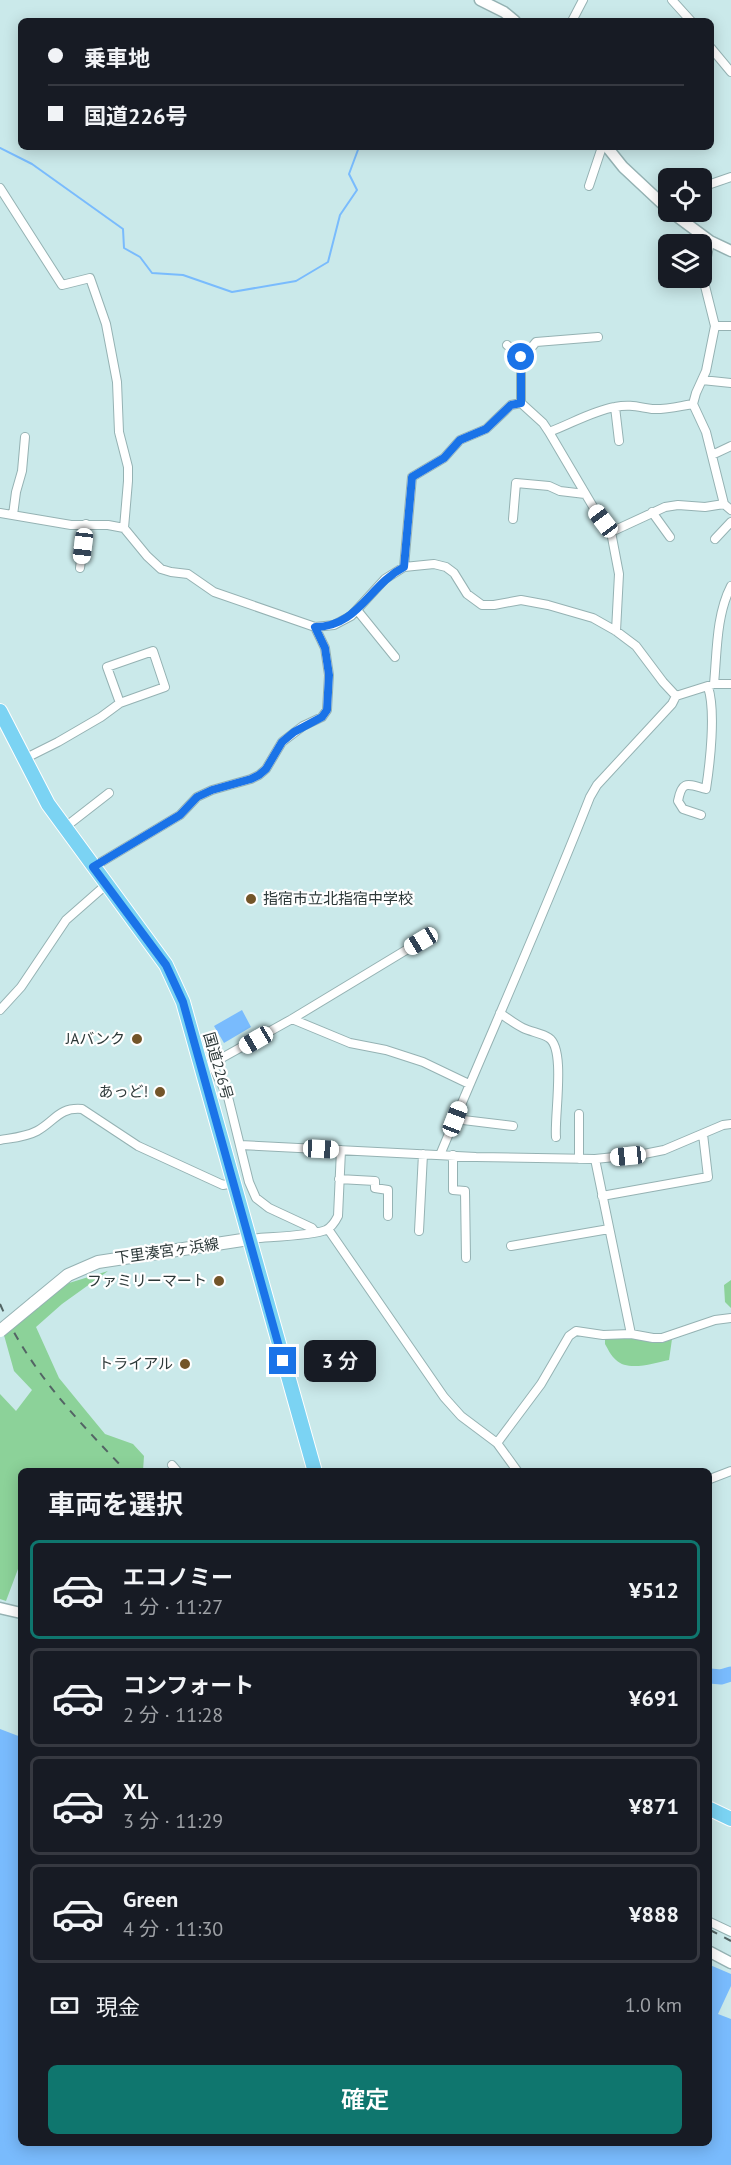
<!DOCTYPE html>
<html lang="ja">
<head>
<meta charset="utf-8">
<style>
	:root { --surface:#171b24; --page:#20242c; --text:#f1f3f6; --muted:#9ea1a6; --line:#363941; --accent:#0f766e }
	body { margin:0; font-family:"PT Sans","Noto Sans JP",sans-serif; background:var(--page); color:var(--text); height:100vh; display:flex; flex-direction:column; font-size:22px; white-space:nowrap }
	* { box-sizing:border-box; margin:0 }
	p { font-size:20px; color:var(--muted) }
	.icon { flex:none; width:33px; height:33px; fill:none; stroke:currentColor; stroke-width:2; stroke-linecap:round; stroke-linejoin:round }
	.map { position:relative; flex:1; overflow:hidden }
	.side { position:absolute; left:18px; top:1468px; width:694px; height:678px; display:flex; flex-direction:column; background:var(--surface); border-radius:9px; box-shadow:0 3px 15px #0003 }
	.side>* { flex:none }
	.top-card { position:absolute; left:18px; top:18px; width:696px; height:132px; border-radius:9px; box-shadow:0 3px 15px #0003; display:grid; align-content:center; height:132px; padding:0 30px; background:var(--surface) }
	.buttons { position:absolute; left:658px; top:168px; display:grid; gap:12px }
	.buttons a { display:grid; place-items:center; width:54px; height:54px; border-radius:9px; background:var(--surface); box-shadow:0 3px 15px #0003; font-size:30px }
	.end { position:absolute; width:27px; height:27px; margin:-14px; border:8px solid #1a73e8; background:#fff; box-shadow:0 0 0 3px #fff }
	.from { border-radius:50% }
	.bubble { position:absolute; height:42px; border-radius:9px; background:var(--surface); box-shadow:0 3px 15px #0003; font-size:20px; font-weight:600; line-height:42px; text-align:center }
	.car { position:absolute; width:18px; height:36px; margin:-18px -9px; border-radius:8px; box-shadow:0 0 4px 2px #0007; background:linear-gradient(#fff 24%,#345 0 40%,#fff 0 76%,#345 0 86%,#fff 0) }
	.top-card b { display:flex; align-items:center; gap:21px; height:57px; font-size:22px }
	.top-card b+b { border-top:2px solid var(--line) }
	.top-card i { width:15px; height:15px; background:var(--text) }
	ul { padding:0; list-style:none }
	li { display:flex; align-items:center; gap:18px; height:99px; margin:0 12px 9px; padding:0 18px; border:3px solid var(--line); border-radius:9px }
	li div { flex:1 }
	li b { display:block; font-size:22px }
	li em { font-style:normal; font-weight:600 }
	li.current { border-color:var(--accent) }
	li>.icon { width:54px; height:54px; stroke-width:1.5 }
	h2 { padding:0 30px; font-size:27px; line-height:72px }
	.pay { display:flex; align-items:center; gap:15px; height:66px; padding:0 30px; font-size:22px }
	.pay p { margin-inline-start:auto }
	.action { display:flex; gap:12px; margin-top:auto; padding:12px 30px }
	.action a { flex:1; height:69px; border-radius:9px; background:var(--accent); color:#fff; font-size:24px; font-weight:600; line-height:69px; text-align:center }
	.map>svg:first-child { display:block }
	.green { fill:#8cd299 }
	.water { fill:#79bbfd }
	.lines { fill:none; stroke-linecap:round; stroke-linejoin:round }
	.stream { stroke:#79bbfd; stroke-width:2 }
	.river { stroke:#79bbfd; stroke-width:15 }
	.minor-casing { stroke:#95b2b3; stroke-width:10 }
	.tertiary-casing { stroke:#95b2b3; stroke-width:13 }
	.secondary-casing { stroke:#95b2b3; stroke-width:14 }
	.trunk-casing { stroke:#fff; stroke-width:16 }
	.minor { stroke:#fff; stroke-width:8 }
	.tertiary { stroke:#fff; stroke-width:10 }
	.secondary { stroke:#fff; stroke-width:12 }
	.trunk { stroke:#7bd3f3; stroke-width:14 }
	.rail { stroke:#536464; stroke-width:2; stroke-dasharray:8 8; stroke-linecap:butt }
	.secondary-bridge-casing { stroke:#95b2b3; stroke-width:14; stroke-linecap:butt }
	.secondary-bridge { stroke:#fff; stroke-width:12 }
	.route { stroke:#1a73e8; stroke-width:8 }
	.poi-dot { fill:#735529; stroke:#fff; stroke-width:2 }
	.labels { text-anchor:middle; stroke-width:4.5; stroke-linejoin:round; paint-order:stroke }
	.poi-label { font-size:15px; fill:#2c3838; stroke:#fff; text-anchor:end }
	.street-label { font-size:15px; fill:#2c3838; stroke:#fff }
</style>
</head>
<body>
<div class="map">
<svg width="731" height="2165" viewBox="0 0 731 2165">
	<rect width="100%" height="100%" fill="#cae9ea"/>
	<path class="green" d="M108,1271L62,1304L36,1327L59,1378L86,1411L105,1434L133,1444L144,1456L143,1471L21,1472V1561L6,1601L0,1599V1394L16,1411L32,1390L14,1371L2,1328L69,1283Z
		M731,1280V1308L725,1302L724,1285Z
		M630,1337L659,1342L672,1339L669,1360C654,1363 628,1372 616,1360C611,1356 608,1349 605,1344V1338Z"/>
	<path class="water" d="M242,1010L251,1027L224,1043L214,1026Z
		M0,1729L21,1737V2144H710V1965L731,1974V1986L718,2014L731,2019V2165H0Z"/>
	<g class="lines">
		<path class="stream" d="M547,147H548
			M0,148L32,164L123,229L124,248L140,257L152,273L183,275L232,292L296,281L328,262L340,215L357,190L349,174L359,147"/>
		<path class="river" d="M710,1676L721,1677L731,1674"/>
		<g class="minor-casing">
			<path id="minor" d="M672,0L691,21
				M572,21L583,0
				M711,48L731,72
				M589,186L602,147
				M702,187L731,177
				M0,188L62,285L90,278L106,324L117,382L119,432L128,467V481L124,528
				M710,241L703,278L715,326L706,371L696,393L693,404L706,432L724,504L731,510
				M715,326H731
				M507,345L521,357V403L543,423L549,432C571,424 592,411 615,407C630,404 638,407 652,409C665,410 680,406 693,404
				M521,357L526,354L536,342L598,337
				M702,380L731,383
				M615,407L619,441
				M549,432L595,510L611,532L619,574L616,631
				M712,455L731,446
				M652,512L670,537
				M0,513L71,525H108L124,528L147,556L161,569L171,572L188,574L214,592L315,627L334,625L351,616L385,579L404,567L434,564L446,567L454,573L467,594L482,605H494L521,600L548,605L593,618L616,631L636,646L663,682L676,696
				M13,515L16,492L22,471L25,437
				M513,519L516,483L549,486L560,491L585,494
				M611,532L665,507L678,505L705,507L724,504
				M715,539L731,522
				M404,567L412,477L444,458L460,440L486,429L511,405L521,403
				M80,568L86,524
				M357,610L395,657
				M714,684C717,653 716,615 731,586
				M24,759L58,742L101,717L120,703L165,687L153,651L107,667L120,703
				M701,815L683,809L678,801C682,780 687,784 706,789C710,763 716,711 708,687
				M64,828L109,793
				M93,867L180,815L197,797L212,790L251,779L259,775L266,769L282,742L303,726L322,717L327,710L329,675L325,648L315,627
				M0,1010L21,987L66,920L107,884
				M500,1013C507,1018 515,1024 523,1028C531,1032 542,1033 549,1038C566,1049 554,1117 556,1137
				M292,1019L350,1043L386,1050L423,1062L469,1084
				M212,1065L228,1097L249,1182L256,1198L269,1208L312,1228L315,1232
				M202,1069L292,1019L421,941
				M455,1119L513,1126
				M0,1140C12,1138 26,1137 37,1131C55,1121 59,1107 82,1109L138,1146L223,1185L234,1183
				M240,1145L476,1157L595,1159L644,1154L664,1150L723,1125L731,1124
				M440,1155C490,1035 543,917 590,797L597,785L672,704L676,696L714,684H731
				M453,1155V1190L465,1191L466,1258
				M579,1159V1114
				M595,1159L631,1334
				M339,1179L375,1181V1188L388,1190V1216
				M602,1196L708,1177L703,1134
				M328,1229L444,1397L461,1416L497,1443L518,1472
				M419,1231L423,1154
				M249,1239C266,1237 312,1236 326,1230C332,1227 335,1222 338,1216L341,1150
				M511,1246L609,1229
				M497,1443L541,1384L569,1336L576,1331L603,1335L631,1334L653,1338H662L715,1320L731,1318
				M172,1465L178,1472
				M710,1479L731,1471
				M710,1922L731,1932"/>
		</g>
		<g class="tertiary-casing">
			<path id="tertiary" d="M480,0L504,12L515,21
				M607,147L623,167L669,210
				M671,212L710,241L731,251
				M0,1608L21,1613
				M710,1952L731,1963"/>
		</g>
		<g class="secondary-casing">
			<path id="secondary" d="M34,1303L68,1275L98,1262L249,1239"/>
		</g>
		<g class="trunk-casing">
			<path id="trunk" d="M0,711L48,804L166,965L183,1002L315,1472
				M710,1809L731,1819"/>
		</g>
		<use href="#minor" class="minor"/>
		<use href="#tertiary" class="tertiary"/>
		<use href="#secondary" class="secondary"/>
		<use href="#trunk" class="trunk"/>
		<path class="rail" d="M0,1304C29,1370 77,1420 127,1472
			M710,1930L731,1941"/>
		<g class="secondary-bridge-casing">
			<path id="secondary-bridge" d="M0,1331L34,1303"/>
		</g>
		<use href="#secondary-bridge" class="secondary-bridge"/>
	</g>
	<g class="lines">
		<path class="route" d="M283,1361L183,1002L166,965L93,867L180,815L197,797L212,790L251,779L259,775L266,769L282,742L294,732L322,717L327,710L329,675L325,648L315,627C358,627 369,585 404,567L412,477L444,458L460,440L486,429L511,405L521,403V357"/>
	</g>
	<g class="poi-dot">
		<circle cx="251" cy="899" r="6"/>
		<circle cx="137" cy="1039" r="6"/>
		<circle cx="160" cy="1092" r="6"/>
		<circle cx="219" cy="1281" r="6"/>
		<circle cx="185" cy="1364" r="6"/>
	</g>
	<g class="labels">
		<g class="poi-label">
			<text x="263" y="904" text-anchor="start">指宿市立北指宿中学校</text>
			<text x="125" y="1044">JAバンク</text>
			<text x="148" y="1097">あっど!</text>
			<text x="207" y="1286">ファミリーマート</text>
			<text x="173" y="1369">トライアル</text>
		</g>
		<g class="street-label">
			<text transform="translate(218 1066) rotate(74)" y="5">国道226号</text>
			<text transform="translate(167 1251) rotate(-8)" y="5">下里湊宮ヶ浜線</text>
		</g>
	</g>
</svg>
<div class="buttons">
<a><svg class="icon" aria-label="locate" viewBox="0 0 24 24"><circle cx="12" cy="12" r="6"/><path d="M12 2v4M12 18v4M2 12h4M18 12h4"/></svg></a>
<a><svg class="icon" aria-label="layers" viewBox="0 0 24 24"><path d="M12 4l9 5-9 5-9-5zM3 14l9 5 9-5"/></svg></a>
</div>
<i class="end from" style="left:521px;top:357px"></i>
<i class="end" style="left:283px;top:1361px"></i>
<div class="bubble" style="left:304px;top:1340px;width:72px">3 分</div>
<i class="car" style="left:603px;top:521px;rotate:323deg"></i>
<i class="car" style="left:83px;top:546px;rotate:187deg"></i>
<i class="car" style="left:421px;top:941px;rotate:239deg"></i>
<i class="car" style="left:256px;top:1040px;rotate:240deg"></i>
<i class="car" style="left:455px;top:1119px;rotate:21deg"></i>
<i class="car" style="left:321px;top:1149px;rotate:93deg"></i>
<i class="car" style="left:628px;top:1156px;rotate:264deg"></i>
<div class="top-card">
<b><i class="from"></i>乗車地</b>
<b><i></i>国道226号</b>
</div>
<section class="side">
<h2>車両を選択</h2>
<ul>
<li class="current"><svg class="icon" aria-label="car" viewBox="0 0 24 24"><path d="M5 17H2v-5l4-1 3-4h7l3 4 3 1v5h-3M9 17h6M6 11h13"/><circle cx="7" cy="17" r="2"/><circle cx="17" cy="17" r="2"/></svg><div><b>エコノミー</b><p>1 分 · 11:27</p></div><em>¥512</em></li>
<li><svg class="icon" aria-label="car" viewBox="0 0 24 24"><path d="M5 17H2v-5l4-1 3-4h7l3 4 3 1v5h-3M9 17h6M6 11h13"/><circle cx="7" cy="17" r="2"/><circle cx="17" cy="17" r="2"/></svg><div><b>コンフォート</b><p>2 分 · 11:28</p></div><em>¥691</em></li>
<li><svg class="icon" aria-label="car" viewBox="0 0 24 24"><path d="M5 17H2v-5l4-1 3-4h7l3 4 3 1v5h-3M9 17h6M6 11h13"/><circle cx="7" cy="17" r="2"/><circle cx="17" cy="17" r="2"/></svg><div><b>XL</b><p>3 分 · 11:29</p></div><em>¥871</em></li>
<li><svg class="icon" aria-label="car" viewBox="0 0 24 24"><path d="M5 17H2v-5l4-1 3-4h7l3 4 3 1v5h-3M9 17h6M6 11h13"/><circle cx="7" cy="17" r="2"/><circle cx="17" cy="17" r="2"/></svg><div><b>Green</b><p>4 分 · 11:30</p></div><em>¥888</em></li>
</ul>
<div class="pay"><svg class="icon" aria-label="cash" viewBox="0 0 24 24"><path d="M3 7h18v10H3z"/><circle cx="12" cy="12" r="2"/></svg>現金<p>1.0 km</p></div>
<div class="action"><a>確定</a></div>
</section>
</div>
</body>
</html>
